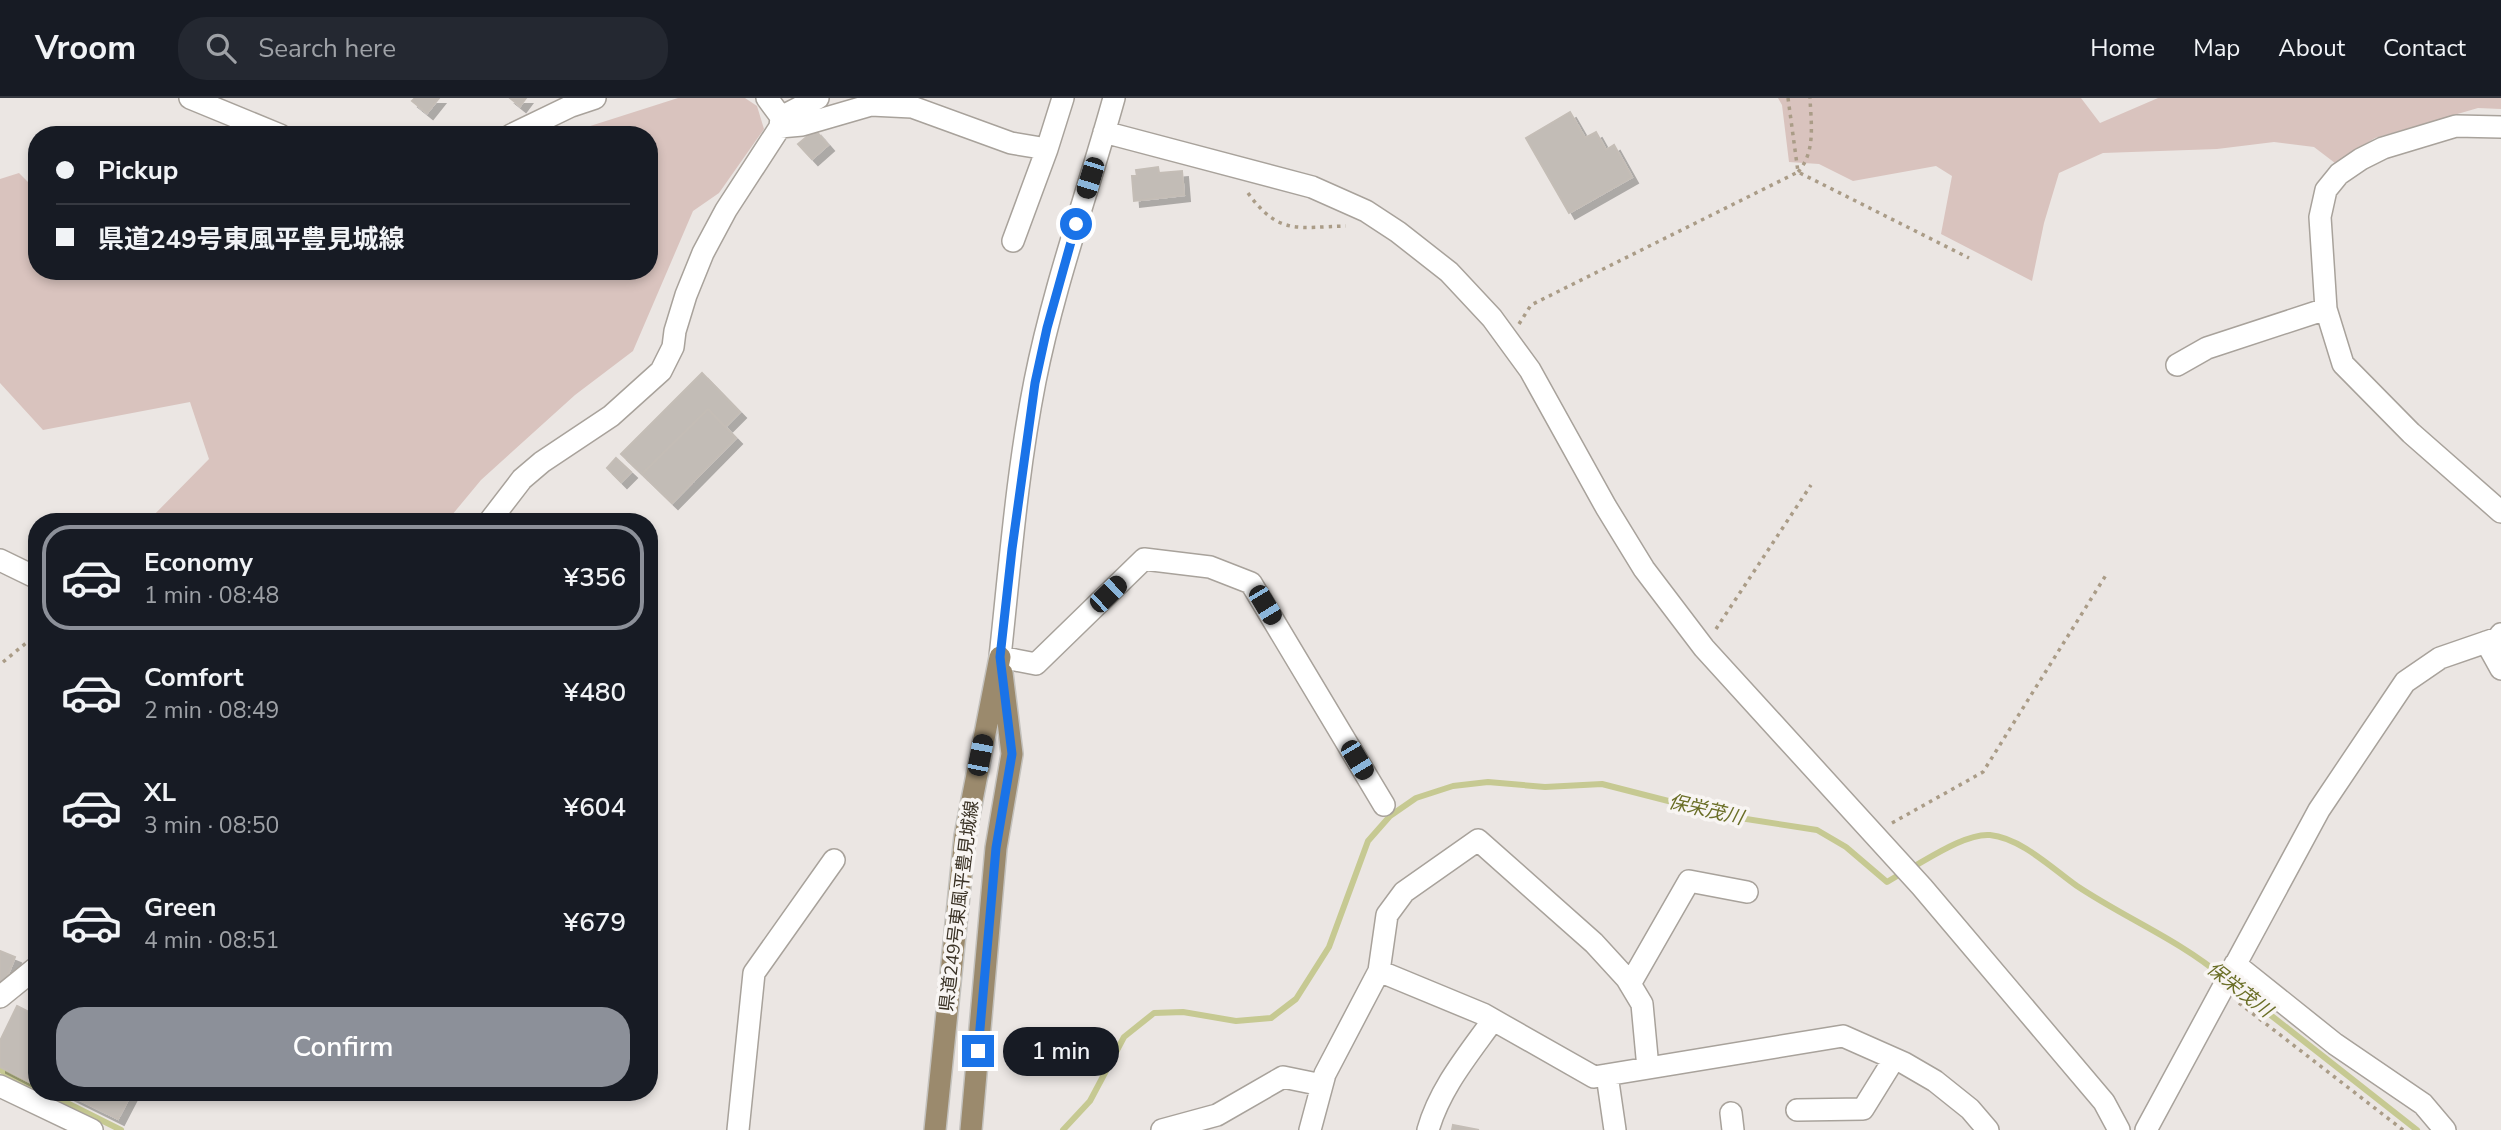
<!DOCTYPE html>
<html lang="en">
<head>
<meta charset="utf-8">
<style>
	:root { --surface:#171b24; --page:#242831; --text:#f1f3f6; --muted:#9ea1a6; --line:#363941; --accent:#8c9099 }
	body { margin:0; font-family:"Nunito Sans","Noto Sans JP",sans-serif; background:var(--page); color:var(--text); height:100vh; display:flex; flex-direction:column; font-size:26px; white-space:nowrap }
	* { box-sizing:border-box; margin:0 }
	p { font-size:23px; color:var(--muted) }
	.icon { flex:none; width:38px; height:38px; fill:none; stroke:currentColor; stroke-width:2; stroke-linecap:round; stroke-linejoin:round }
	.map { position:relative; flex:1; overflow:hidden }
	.details { position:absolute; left:28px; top:415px; width:630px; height:588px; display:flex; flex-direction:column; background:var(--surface); border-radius:28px; box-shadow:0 4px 10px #0003 }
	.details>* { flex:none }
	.banner { position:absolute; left:28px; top:28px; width:630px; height:154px; border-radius:28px; box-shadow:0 4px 10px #0003; display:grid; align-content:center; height:154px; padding:0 28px; background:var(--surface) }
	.end { position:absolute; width:32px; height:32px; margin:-16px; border:9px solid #1a73e8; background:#fff; box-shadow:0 0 0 4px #fff }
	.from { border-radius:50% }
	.bubble { position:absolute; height:49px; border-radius:24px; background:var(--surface); box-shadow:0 4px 10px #0003; font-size:23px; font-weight:600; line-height:49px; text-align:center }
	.car { position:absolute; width:21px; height:42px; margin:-21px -10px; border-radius:9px; box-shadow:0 0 5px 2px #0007; background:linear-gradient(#222 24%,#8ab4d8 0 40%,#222 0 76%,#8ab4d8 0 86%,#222 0) }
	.banner b { display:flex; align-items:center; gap:24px; height:66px; font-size:26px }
	.banner b+b { border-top:2px solid var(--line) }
	.banner i { width:18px; height:18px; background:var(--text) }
	ul { padding:12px 0 0; list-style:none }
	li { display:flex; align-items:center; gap:21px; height:105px; margin:0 14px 10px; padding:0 14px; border:4px solid transparent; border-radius:28px }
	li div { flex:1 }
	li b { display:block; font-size:26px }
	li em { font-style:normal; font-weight:600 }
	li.on { border-color:var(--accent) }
	li>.icon { width:63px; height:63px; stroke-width:1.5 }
	.primary-button { display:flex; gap:14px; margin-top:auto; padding:14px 28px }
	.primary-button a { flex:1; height:80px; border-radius:28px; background:var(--accent); color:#fff; font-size:28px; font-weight:600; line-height:80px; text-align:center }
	header { display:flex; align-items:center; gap:42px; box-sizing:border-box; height:98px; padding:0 35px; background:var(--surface); border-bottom:2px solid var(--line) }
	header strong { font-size:33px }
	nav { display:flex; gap:38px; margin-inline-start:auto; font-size:24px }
	.search { width:490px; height:63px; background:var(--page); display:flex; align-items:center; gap:18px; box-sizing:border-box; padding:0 24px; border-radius:28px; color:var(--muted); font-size:26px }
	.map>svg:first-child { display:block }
	.green { fill:#d9c3be }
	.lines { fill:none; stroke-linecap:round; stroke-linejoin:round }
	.stream { stroke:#c6c992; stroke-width:6 }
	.building { fill:#c2bcb6; stroke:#c4bdb6; stroke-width:2; filter:url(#shadow) }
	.minor-casing { stroke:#a8a29b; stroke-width:24 }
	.major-casing { stroke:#c4c2be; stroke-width:24 }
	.path { stroke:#aa9c87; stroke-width:3.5; stroke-dasharray:3.5 5; stroke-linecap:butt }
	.minor { stroke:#fff; stroke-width:21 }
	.major { stroke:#9b8a6d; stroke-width:21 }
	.route { stroke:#1a73e8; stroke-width:9 }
	.labels { text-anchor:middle; stroke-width:7; stroke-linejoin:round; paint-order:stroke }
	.street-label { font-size:18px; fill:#3a3225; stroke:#f8f5f3 }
	.water-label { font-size:19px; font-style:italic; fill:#6a6e26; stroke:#f8f5f3 }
</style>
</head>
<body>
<header>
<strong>Vroom</strong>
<div class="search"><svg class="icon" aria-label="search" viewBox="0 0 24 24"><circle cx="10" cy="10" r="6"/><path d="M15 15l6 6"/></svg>Search here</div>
<nav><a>Home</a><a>Map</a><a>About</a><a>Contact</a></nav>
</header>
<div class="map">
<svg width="2501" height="1032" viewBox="0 0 2501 1032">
	<defs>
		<filter id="shadow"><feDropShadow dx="6" dy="6" stdDeviation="0" flood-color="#0004"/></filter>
	</defs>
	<rect width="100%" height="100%" fill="#ebe6e3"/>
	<path class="green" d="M678,0H745L757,8L764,31L719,95L693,113L633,253L575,297L481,382L447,423H148L209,361L190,304L43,332L0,285V81L19,75L37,93V173H649V37H562Z
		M1778,0H2081L2100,25L2158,0H2501V11L2478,10L2375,40L2335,65L2314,49L2274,44L2217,51L2103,55L2059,75L2044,125L2032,183L1941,136L1952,78L1936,68L1853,83L1819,66L1789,64L1782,7Z"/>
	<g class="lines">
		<path class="stream" d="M1911,770C1931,759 1967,735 1990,737C2021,740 2053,771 2077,788C2125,820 2179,842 2223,879
			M2231,886L2417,1032
			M0,972L37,990
			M45,994L121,1032
			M1063,1032L1090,1003L1124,939L1154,915L1183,914L1236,923L1271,920L1296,901L1329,849L1368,743L1390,718L1416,700L1453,688L1488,684L1545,689L1602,686L1727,718L1817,732L1846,749L1887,784L1902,775"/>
	</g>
	<path class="building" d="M415,0H439L427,15L412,3Z
		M510,0H526L520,8Z
		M1570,14L1585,40L1596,34L1606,52L1614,47L1632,79L1569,115L1526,40Z
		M815,32L828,47L812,61L798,46Z
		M1158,69L1159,75L1182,73L1184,97L1134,103L1132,78H1137L1136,72Z
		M702,275L740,314L725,329L708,311L642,376L621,356Z
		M708,311L736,340L672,405L642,376Z
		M616,360L631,374L621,384L607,370Z
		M0,853L15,859L2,891L0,890Z
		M17,908L37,918V988L0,969V943Z
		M64,994H132L118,1021Z
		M1453,1027L1479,1032H1452Z"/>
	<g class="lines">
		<g class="minor-casing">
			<path id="minor" d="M190,0L280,37
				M767,0L781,19
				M1114,0C1088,94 1054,187 1035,283C1017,374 1010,467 1000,559L1036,566L1144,461L1210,469L1251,485L1384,707
				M780,29L802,27L871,7L912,9L1011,45L1047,51
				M2501,29L2456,28L2383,50L2361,61L2339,76L2326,92L2320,119L2326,211L2343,266L2411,335L2501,414
				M1104,34L1312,89L1366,113L1398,134L1449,174L1492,220L1530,272L1606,409L1644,471L1704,550L1922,789L2104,1004L2119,1032
				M511,37L571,8L595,0
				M1013,143L1047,51L1063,0
				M2177,267L2207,250L2326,211
				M489,424L522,381L542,364L611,318L661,273L673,249L675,233L686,197L703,155L726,112L780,29L781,19L818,0
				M0,462L37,480
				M2486,544L2501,571
				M2235,866L2335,946L2423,1006L2445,1032
				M1379,873L1387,817L1404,794L1478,742L1594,845L1627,881L1642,906L1648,970
				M1630,886L1689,783L1747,794
				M0,899L37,869
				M1607,977L1615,1032
				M0,988L92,1032
				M1797,1012L1863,1011L1894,961
				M1731,1015L1733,1032
				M738,1032L754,875L834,762
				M1162,1032L1217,1017L1283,979L1322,987
				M1310,1032L1325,976L1379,873L1483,916L1594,979L1843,938L1904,965L1935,983L1970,1011L1988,1032
				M1428,1032C1440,990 1468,957 1493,922
				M2146,1032L2319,712L2405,584L2440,560L2498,540L2501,536"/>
		</g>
		<g class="major-casing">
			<path id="major" d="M935,1032L965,738L1000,559
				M971,1032L996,750L1012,656L1002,575"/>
		</g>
		<path class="path" d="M1788,0L1798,74
			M1798,74C1816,54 1811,25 1810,0
			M1248,95C1279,138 1298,129 1346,128
			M1519,226L1531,207L1798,74L1969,160
			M1716,531L1811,387
			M3,564L37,536
			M1892,725L1983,674L2106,477
			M2239,905L2403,1032"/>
		<use href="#minor" class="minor"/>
		<use href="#major" class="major"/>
	</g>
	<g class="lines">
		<path class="route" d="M978,953L996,750L1012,656L1000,559L1012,451L1035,285L1047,230L1076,126"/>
	</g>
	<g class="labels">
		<g class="street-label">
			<text transform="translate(959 808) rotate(-83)" y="6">県道249号東風平豊見城線</text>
		</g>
		<g class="water-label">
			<text transform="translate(1706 711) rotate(13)" y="7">保栄茂川</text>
			<text transform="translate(2240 891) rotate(38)" y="7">保栄茂川</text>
		</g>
	</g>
</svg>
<i class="end from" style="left:1076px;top:126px"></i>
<i class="end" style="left:978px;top:953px"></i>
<div class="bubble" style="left:1003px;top:929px;width:116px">1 min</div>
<i class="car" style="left:1090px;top:80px;rotate:197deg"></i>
<i class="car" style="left:1108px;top:496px;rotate:46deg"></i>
<i class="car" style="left:1265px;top:507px;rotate:149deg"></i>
<i class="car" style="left:980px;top:657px;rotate:11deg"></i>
<i class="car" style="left:1357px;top:662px;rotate:149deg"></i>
<div class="banner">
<b><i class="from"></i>Pickup</b>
<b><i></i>県道249号東風平豊見城線</b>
</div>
<section class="details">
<ul>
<li class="on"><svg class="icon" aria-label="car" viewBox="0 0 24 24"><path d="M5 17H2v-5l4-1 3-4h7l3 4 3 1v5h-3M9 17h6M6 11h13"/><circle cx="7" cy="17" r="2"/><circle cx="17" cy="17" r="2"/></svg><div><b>Economy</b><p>1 min · 08:48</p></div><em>¥356</em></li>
<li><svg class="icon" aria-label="car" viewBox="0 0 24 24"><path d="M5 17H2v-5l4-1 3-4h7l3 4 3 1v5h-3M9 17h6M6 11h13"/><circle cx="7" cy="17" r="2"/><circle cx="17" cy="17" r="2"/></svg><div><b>Comfort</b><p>2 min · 08:49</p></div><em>¥480</em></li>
<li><svg class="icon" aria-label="car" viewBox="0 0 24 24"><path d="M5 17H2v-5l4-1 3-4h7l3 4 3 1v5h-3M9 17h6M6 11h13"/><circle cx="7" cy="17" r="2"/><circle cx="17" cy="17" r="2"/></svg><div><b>XL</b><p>3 min · 08:50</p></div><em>¥604</em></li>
<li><svg class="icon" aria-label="car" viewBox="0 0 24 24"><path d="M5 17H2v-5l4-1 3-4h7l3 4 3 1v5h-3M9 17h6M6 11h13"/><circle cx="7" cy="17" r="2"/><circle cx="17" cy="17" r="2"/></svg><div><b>Green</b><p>4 min · 08:51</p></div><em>¥679</em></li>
</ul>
<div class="primary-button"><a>Confirm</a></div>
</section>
</div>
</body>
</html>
